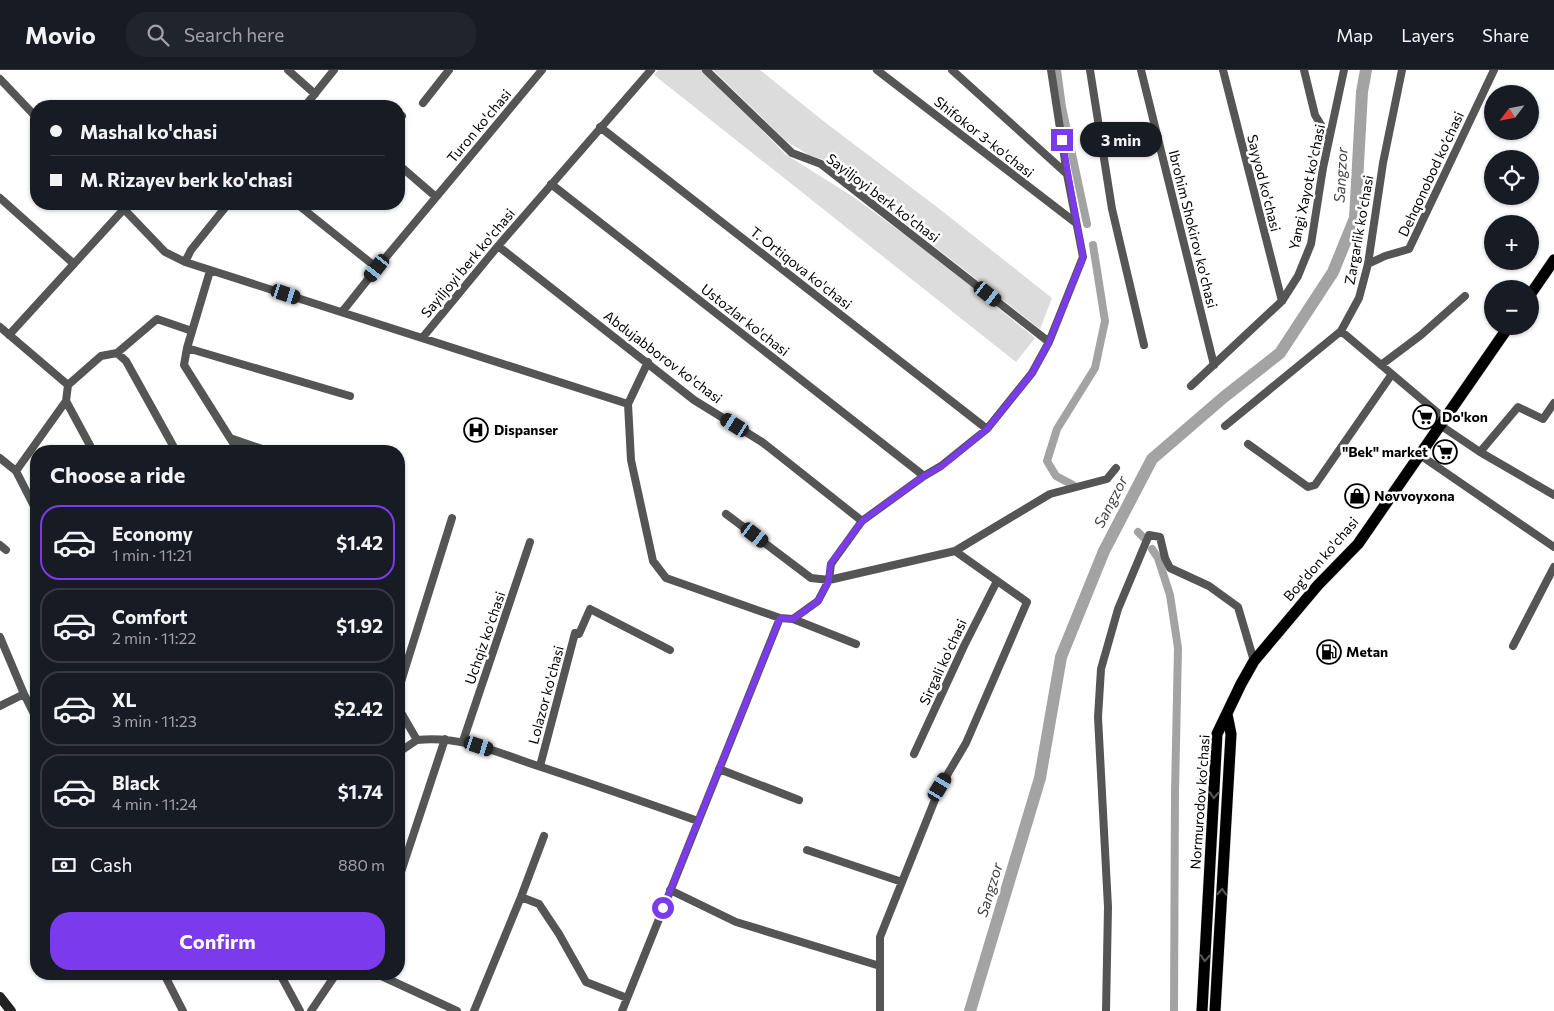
<!DOCTYPE html>
<html lang="en">
<head>
<meta charset="utf-8">
<style>
	:root { --surface:#171b24; --page:#20242c; --text:#f1f3f6; --muted:#9ea1a6; --line:#363941; --accent:#7c3aed }
	body { margin:0; font-family:Commissioner,sans-serif; background:var(--page); color:var(--text); height:100vh; display:flex; flex-direction:column; font-size:19px; white-space:nowrap }
	* { box-sizing:border-box; margin:0 }
	p { font-size:16px; color:var(--muted) }
	.icon { flex:none; width:28px; height:28px; fill:none; stroke:currentColor; stroke-width:2; stroke-linecap:round; stroke-linejoin:round }
	.map { position:relative; flex:1; overflow:hidden }
	.sheet { position:absolute; left:30px; top:375px; width:375px; height:535px; display:flex; flex-direction:column; background:var(--surface); border-radius:20px; box-shadow:0 1px 4px #0004 }
	.sheet>* { flex:none }
	.hud { position:absolute; left:30px; top:30px; width:375px; height:110px; border-radius:20px; box-shadow:0 1px 4px #0004; display:grid; align-content:center; height:110px; padding:0 20px; background:var(--surface) }
	.needle { width:32px; rotate:238deg }
	.controls { position:absolute; left:1484px; top:15px; display:grid; gap:10px }
	.controls a { display:grid; place-items:center; width:55px; height:55px; border-radius:50%; background:var(--surface); box-shadow:0 1px 4px #0004; font-size:25px }
	.end { position:absolute; width:22px; height:22px; margin:-11px; border:6px solid #7c3aed; background:#fff; box-shadow:0 0 0 2px #fff }
	.from { border-radius:50% }
	.bubble { position:absolute; height:35px; border-radius:18px; background:var(--surface); box-shadow:0 1px 4px #0004; font-size:16px; font-weight:700; line-height:35px; text-align:center }
	.car { position:absolute; width:15px; height:30px; margin:-15px -8px; border-radius:6px; box-shadow:0 0 4px 1px #0007; background:linear-gradient(#222 24%,#8ab4d8 0 40%,#222 0 76%,#8ab4d8 0 86%,#222 0) }
	.hud b { display:flex; align-items:center; gap:18px; height:48px; font-size:19px }
	.hud b+b { border-top:1px solid var(--line) }
	.hud i { width:12px; height:12px; background:var(--text) }
	ul { padding:0; list-style:none }
	li { display:flex; align-items:center; gap:15px; height:75px; margin:0 10px 8px; padding:0 10px; border:2px solid var(--line); border-radius:20px }
	li div { flex:1 }
	li b { display:block; font-size:19px }
	li em { font-style:normal; font-weight:700 }
	li.on { border-color:var(--accent) }
	li>.icon { width:45px; height:45px; stroke-width:1.5 }
	h2 { padding:0 20px; font-size:22px; line-height:60px }
	.pay { display:flex; align-items:center; gap:12px; height:55px; padding:0 20px; font-size:19px }
	.pay p { margin-inline-start:auto }
	.action { display:flex; gap:10px; margin-top:auto; padding:10px 20px }
	.action a { flex:1; height:58px; border-radius:20px; background:var(--accent); color:#fff; font-size:20px; font-weight:700; line-height:58px; text-align:center }
	header { display:flex; align-items:center; gap:30px; box-sizing:border-box; height:70px; padding:0 25px; background:var(--surface); border-bottom:1px solid var(--line) }
	header strong { font-size:24px }
	nav { display:flex; gap:28px; margin-inline-start:auto; font-size:18px }
	.search { width:350px; height:45px; background:var(--page); display:flex; align-items:center; gap:12px; box-sizing:border-box; padding:0 18px; border-radius:20px; color:var(--muted); font-size:19px }
	.map>svg:first-child { display:block }
	.green { fill:#dcdcdc }
	.lines { fill:none; stroke-linecap:round; stroke-linejoin:round }
	.canal { stroke:#a3a3a3; stroke-width:8 }
	.river { stroke:#a3a3a3; stroke-width:12 }
	.primary-casing { stroke:#dbdbdb; stroke-width:12 }
	.minor { stroke:#555; stroke-width:8 }
	.secondary { stroke:#222; stroke-width:10 }
	.primary { stroke:#000; stroke-width:11 }
	.oneway { stroke:#595959 }
	.route { stroke:#7c3aed; stroke-width:6 }
	.labels { text-anchor:middle; stroke-width:5; stroke-linejoin:round; paint-order:stroke }
	.street-label { font-size:14px; fill:#000; stroke:#fff }
	.poi-label { font-size:14px; font-weight:bold; fill:#000; stroke:#fff; text-anchor:start }
	.water-label { font-size:15px; font-style:italic; fill:#444; stroke:#fff }
</style>
</head>
<body>
<header>
<strong>Movio</strong>
<div class="search"><svg class="icon" aria-label="search" viewBox="0 0 24 24"><circle cx="10" cy="10" r="6"/><path d="M15 15l6 6"/></svg>Search here</div>
<nav><a>Map</a><a>Layers</a><a>Share</a></nav>
</header>
<div class="map">
<svg width="1554" height="941" viewBox="0 0 1554 941">
	<rect width="100%" height="100%" fill="#fff"/>
	<path class="green" d="M658,0H701L737,34L785,84L852,126L939,190L1035,268L1016,292L654,5Z
		M713,0H760L822,50L937,137L1052,228L1040,259L824,90L809,85L786,71Z"/>
	<g class="lines">
		<path class="canal" d="M1057,0L1062,37L1087,154
			M1073,415L1056,406L1047,391L1057,359L1095,298L1105,251L1093,175
			M1138,462L1144,468
			M1152,479L1158,488L1170,525L1178,578L1175,722L1174,941"/>
		<path class="river" d="M970,941L1040,708L1061,587L1104,481L1152,389L1224,327L1280,283L1333,202L1355,148L1362,22L1366,0"/>
		<g class="primary-casing">
			<path id="primary" d="M1530,225L1554,190
				M1202,941L1217,664L1241,614L1254,591L1318,515L1358,474L1509,256
				M1215,941L1231,664L1227,644"/>
		</g>
		<path class="minor" d="M288,0L315,24
			M706,0L792,83L821,94L1049,272
			M877,0L1076,153
			M952,0L1067,104
			M1090,0L1112,139L1144,275
			M1141,0L1214,295
			M1223,0L1282,231
			M1304,0L1315,45L1329,68
			M0,9L36,47
			M423,33L449,0
			M305,36L334,0
			M399,50L402,46
			M600,57L987,359
			M399,95L436,127
			M551,114L924,406
			M0,128L74,194
			M119,134L165,182L185,192L628,334
			M297,134L377,198
			M498,176L694,330L762,372L862,451
			M185,192L191,180L228,134
			M1368,194L1385,186L1409,179L1494,0
			M210,201L187,278L184,295L230,368L268,381
			M342,242L377,198L542,0
			M0,257L68,315
			M1341,261L1445,349
			M9,265L124,139
			M423,267L498,176L651,0
			M187,278L350,326
			M117,283L126,291L176,381
			M648,292L628,334L631,390L653,491L666,508L780,548L793,549L818,531L829,510L831,494L862,451L924,406L941,396L987,359L1032,303L1049,272L1083,187L1067,104L1051,0
			M1381,295L1421,265L1465,226
			M1191,316L1282,231L1298,206L1311,174L1323,98L1344,0
			M66,331L93,381
			M1440,355L1480,382L1554,425
			M1225,356L1341,261L1359,228L1368,194L1383,93L1402,0
			M230,368L238,381
			M1248,374L1308,417L1315,415L1392,304
			M1480,382L1518,337L1543,349L1554,333
			M1420,385L1554,477
			M0,388L16,401L36,440
			M16,401L66,331L68,315L101,286L117,283L157,249L192,261
			M726,444L811,508L829,510L955,481L1050,424L1107,409L1116,398
			M0,475L6,480
			M793,549L856,574
			M0,567L24,624L36,648
			M1513,576L1554,497
			M399,618L452,448
			M0,636L24,624
			M399,639L417,670L399,682
			M417,670C458,665 497,682 535,695C590,713 644,732 698,751
			M463,671L530,472
			M914,684L964,576L997,511
			M540,696L575,563L579,564L590,539L670,580
			M719,699L799,730
			M807,780L902,812
			M399,808L445,669
			M670,820L736,852L880,896V941
			M521,827L539,834L559,864L586,912L627,928
			M880,896V867L940,717L966,673L1027,532L955,481
			M164,904L183,941
			M280,904L300,941
			M377,904L457,941
			M311,941L336,904
			M474,941L521,827L544,766
			M622,941L780,548
			M1106,941L1108,837L1098,647L1101,599L1118,539L1149,465L1160,467L1165,488L1170,498L1209,516L1238,537L1254,591"/>
		<path class="secondary" d="M0,927L11,941"/>
		<use href="#primary" class="primary"/>
	</g>
	<defs><path id="oneway-chevron" d="M-2-3.5L2.5 0L-2 3.5" fill="none" stroke-width="1.6" stroke-linecap="round" stroke-linejoin="round" transform="scale(1.25)"/></defs>
	<g class="oneway">
		<use href="#oneway-chevron" transform="translate(1214 725) rotate(93)"/>
		<use href="#oneway-chevron" transform="translate(1222 822) rotate(-87)"/>
		<use href="#oneway-chevron" transform="translate(1205 888) rotate(93)"/>
	</g>
	<g class="lines">
		<path class="route" d="M663,838L780,548L793,549L818,531L829,510L830,494L862,451L924,406L942,396L987,359L1032,303L1049,272L1083,187L1062,70"/>
	</g>
	<defs>
		<g id="supermarket-ring" transform="scale(1.25)"><circle r="9.5" fill="#fff" stroke="#000" stroke-width="1.5"/><path d="M-6-5.5h2.5l.6 2H6L4.5 2H-2.5L-4.4-4H-6ZM-1.5 3.2a1.3 1.3 0 1 0 .1 0ZM3 3.2a1.3 1.3 0 1 0 .1 0Z" fill="#000"/></g>
		<g id="hospital-ring" transform="scale(1.25)"><circle r="9.5" fill="#fff" stroke="#000" stroke-width="1.5"/><path d="M-5-5h3v3.5h4V-5h3V5h-3V1.5h-4V5h-3Z" fill="#000"/></g>
		<g id="shop-ring" transform="scale(1.25)"><circle r="9.5" fill="#fff" stroke="#000" stroke-width="1.5"/><path d="M-5-2.5h2.3a2.7 3.5 0 0 1 5.4 0H5L5.5 6h-11ZM-1.5-2.5h3a1.5 2.3 0 0 0-3 0Z" fill="#000"/></g>
		<g id="fuel-ring" transform="scale(1.25)"><circle r="9.5" fill="#fff" stroke="#000" stroke-width="1.5"/><path d="M-5.5-6h7V0h2V4h1.3V-2.5L3-4.5l.8-.8L6-3V5H2.5V1h-1V6h-7ZM-4.2-4.7v3.2H.2V-4.7Z" fill="#000"/></g>
	</defs>
	<g fill-rule="evenodd">
		<use href="#supermarket-ring" x="1425" y="347"/>
		<use href="#hospital-ring" x="476" y="360"/>
		<use href="#supermarket-ring" x="1445" y="382"/>
		<use href="#shop-ring" x="1357" y="426"/>
		<use href="#fuel-ring" x="1329" y="582"/>
	</g>
	<g class="labels">
		<g class="street-label">
			<text transform="translate(479 56) rotate(-50)" y="5">Turon ko'chasi</text>
			<text transform="translate(984 67) rotate(38)" y="5">Shifokor 3-ko'chasi</text>
			<text transform="translate(1431 104) rotate(-65)" y="5">Dehqonobod ko’chasi</text>
			<text transform="translate(1264 113) rotate(76)" y="5">Sayyod ko'chasi</text>
			<text transform="translate(1307 117) rotate(-78)" y="5">Yangi Xayot ko'chasi</text>
			<text transform="translate(883 128) rotate(37)" y="5">Sayiljoyi berk ko'chasi</text>
			<text transform="translate(1193 159) rotate(76)" y="5">Ibrohim Shokirov ko'chasi</text>
			<text transform="translate(1359 160) rotate(-80)" y="5">Zargarlik ko'chasi</text>
			<text transform="translate(468 193) rotate(-50)" y="5">Sayiljoyi berk ko'chasi</text>
			<text transform="translate(801 198) rotate(38)" y="5">T. Ortiqova ko'chasi</text>
			<text transform="translate(745 250) rotate(38)" y="5">Ustozlar ko'chasi</text>
			<text transform="translate(663 287) rotate(37)" y="5">Abdujabborov ko'chasi</text>
			<text transform="translate(1321 489) rotate(-49)" y="5">Bog'don ko'chasi</text>
			<text transform="translate(485 568) rotate(-71)" y="5">Uchqiz ko'chasi</text>
			<text transform="translate(943 592) rotate(-65)" y="5">Sirgali ko'chasi</text>
			<text transform="translate(546 625) rotate(-75)" y="5">Lolazor ko'chasi</text>
			<text transform="translate(1200 732) rotate(-86)" y="5">Normurodov ko'chasi</text>
		</g>
		<g class="poi-label">
			<text x="1442" y="352">Do'kon</text>
			<text x="494" y="365">Dispanser</text>
			<text x="1428" y="387" text-anchor="end">"Bek" market</text>
			<text x="1374" y="431">Novvoyxona</text>
			<text x="1346" y="587">Metan</text>
		</g>
		<g class="water-label">
			<text transform="translate(1341 105) rotate(-87)" y="5">Sangzor</text>
			<text transform="translate(1111 432) rotate(-63)" y="5">Sangzor</text>
			<text transform="translate(990 820) rotate(-73)" y="5">Sangzor</text>
		</g>
	</g>
</svg>
<div class="controls">
<a><svg class="needle" viewBox="-14 -14 28 28"><path d="M0-13l5 13h-10z" fill="#e53935"/><path d="M0 13l5-13h-10z" fill="#9ea1a6"/></svg></a>
<a><svg class="icon" aria-label="locate" viewBox="0 0 24 24"><circle cx="12" cy="12" r="6"/><path d="M12 2v4M12 18v4M2 12h4M18 12h4"/></svg></a>
<a>+</a>
<a>−</a>
</div>
<i class="end from" style="left:663px;top:838px"></i>
<i class="end" style="left:1062px;top:70px"></i>
<div class="bubble" style="left:1080px;top:52px;width:82px">3 min</div>
<i class="car" style="left:377px;top:198px;rotate:218deg"></i>
<i class="car" style="left:286px;top:224px;rotate:108deg"></i>
<i class="car" style="left:988px;top:224px;rotate:128deg"></i>
<i class="car" style="left:735px;top:355px;rotate:302deg"></i>
<i class="car" style="left:755px;top:465px;rotate:128deg"></i>
<i class="car" style="left:479px;top:676px;rotate:108deg"></i>
<i class="car" style="left:940px;top:717px;rotate:31deg"></i>
<div class="hud">
<b><i class="from"></i>Mashal ko'chasi</b>
<b><i></i>M. Rizayev berk ko'chasi</b>
</div>
<section class="sheet">
<h2>Choose a ride</h2>
<ul>
<li class="on"><svg class="icon" aria-label="car" viewBox="0 0 24 24"><path d="M5 17H2v-5l4-1 3-4h7l3 4 3 1v5h-3M9 17h6M6 11h13"/><circle cx="7" cy="17" r="2"/><circle cx="17" cy="17" r="2"/></svg><div><b>Economy</b><p>1 min · 11:21</p></div><em>$1.42</em></li>
<li><svg class="icon" aria-label="car" viewBox="0 0 24 24"><path d="M5 17H2v-5l4-1 3-4h7l3 4 3 1v5h-3M9 17h6M6 11h13"/><circle cx="7" cy="17" r="2"/><circle cx="17" cy="17" r="2"/></svg><div><b>Comfort</b><p>2 min · 11:22</p></div><em>$1.92</em></li>
<li><svg class="icon" aria-label="car" viewBox="0 0 24 24"><path d="M5 17H2v-5l4-1 3-4h7l3 4 3 1v5h-3M9 17h6M6 11h13"/><circle cx="7" cy="17" r="2"/><circle cx="17" cy="17" r="2"/></svg><div><b>XL</b><p>3 min · 11:23</p></div><em>$2.42</em></li>
<li><svg class="icon" aria-label="car" viewBox="0 0 24 24"><path d="M5 17H2v-5l4-1 3-4h7l3 4 3 1v5h-3M9 17h6M6 11h13"/><circle cx="7" cy="17" r="2"/><circle cx="17" cy="17" r="2"/></svg><div><b>Black</b><p>4 min · 11:24</p></div><em>$1.74</em></li>
</ul>
<div class="pay"><svg class="icon" aria-label="cash" viewBox="0 0 24 24"><path d="M3 7h18v10H3z"/><circle cx="12" cy="12" r="2"/></svg>Cash<p>880 m</p></div>
<div class="action"><a>Confirm</a></div>
</section>
</div>
</body>
</html>
